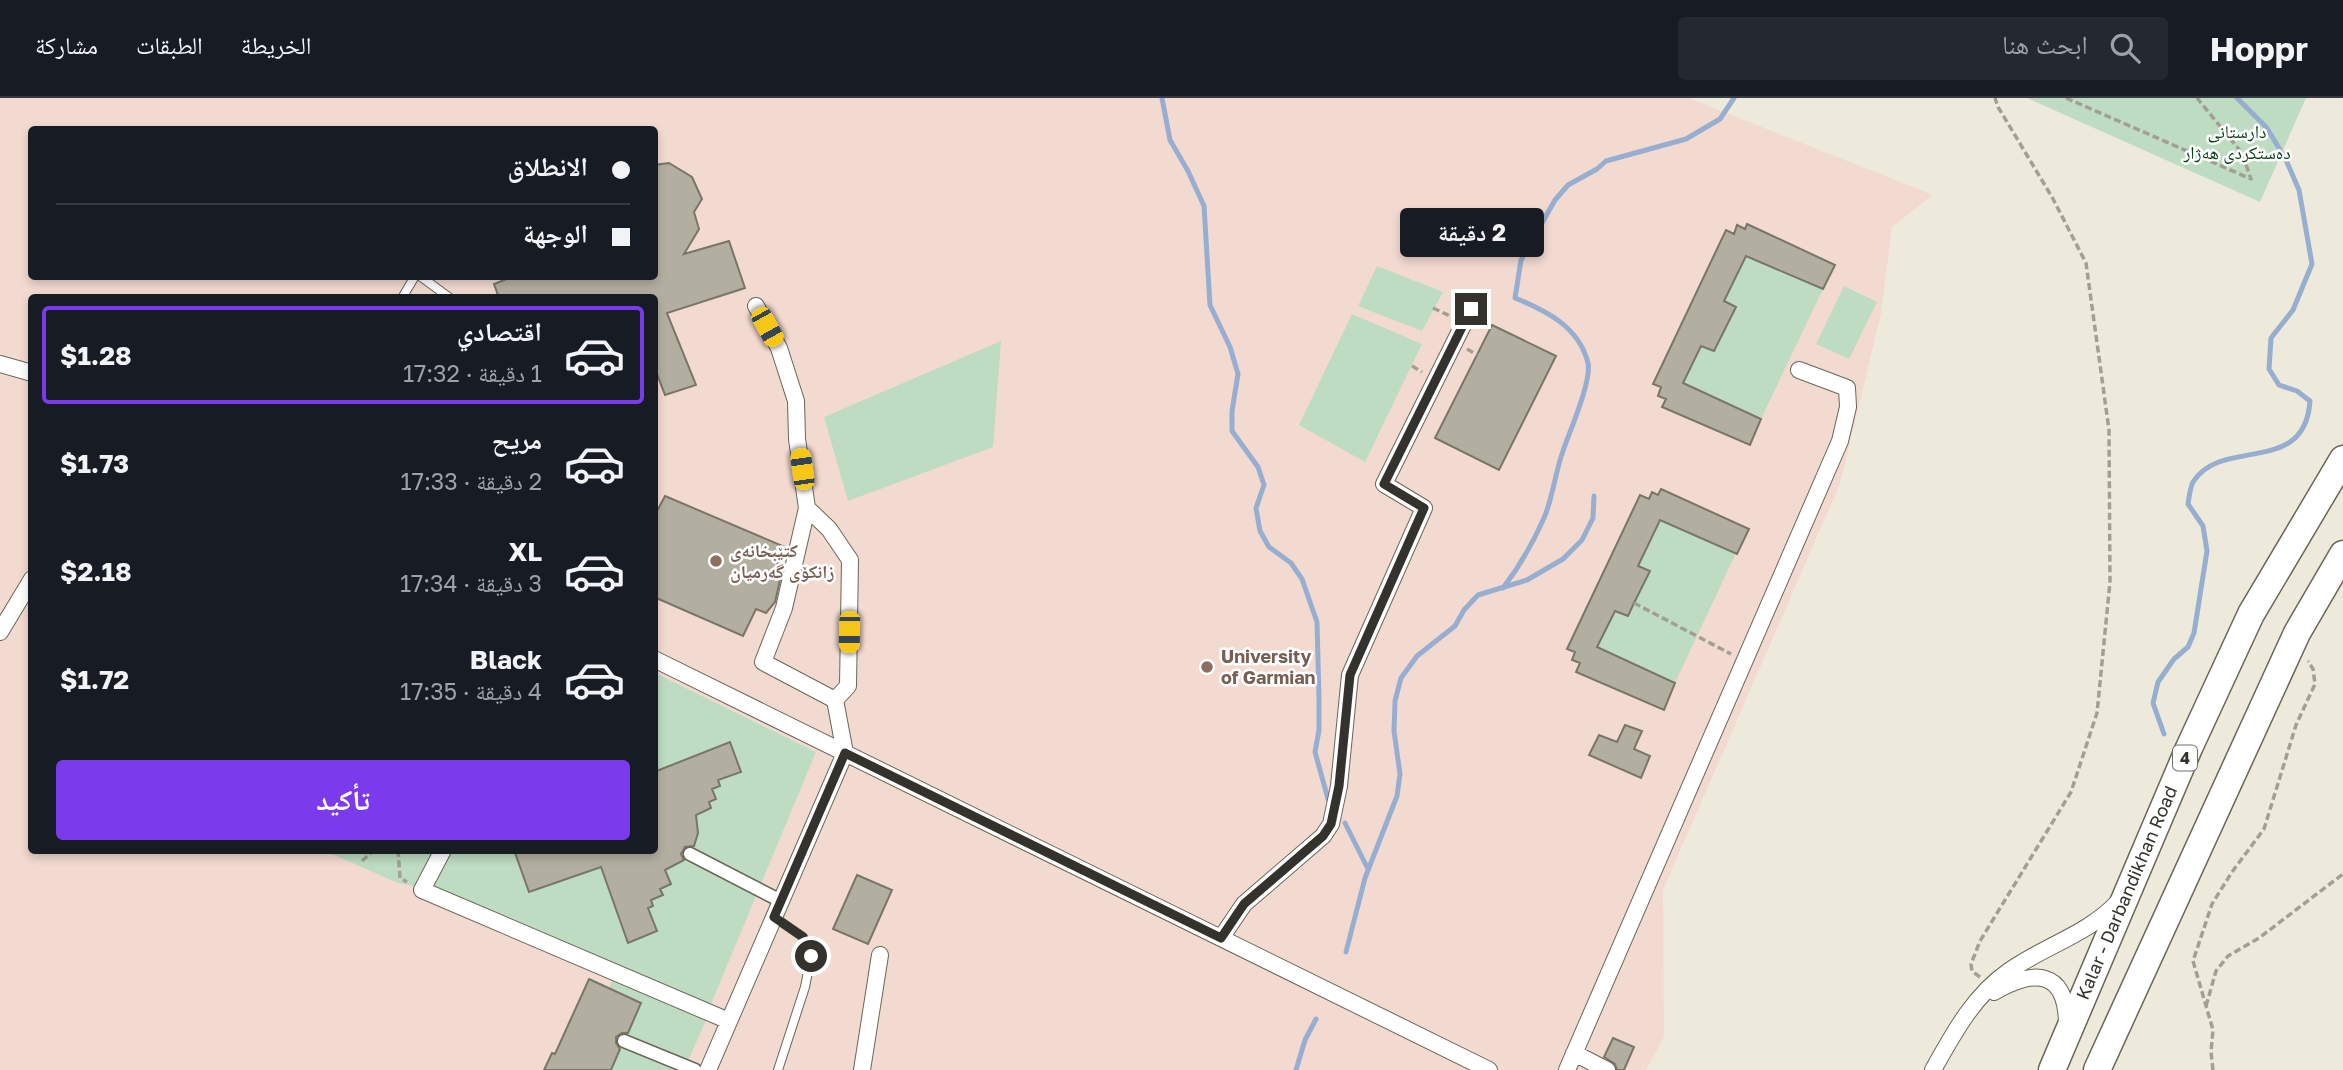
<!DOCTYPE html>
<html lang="ar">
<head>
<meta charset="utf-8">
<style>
	:root { --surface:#171b24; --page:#242831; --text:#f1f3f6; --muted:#9ea1a6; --line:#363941; --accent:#7c3aed }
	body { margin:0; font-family:"Golos Text","Noto Naskh Arabic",sans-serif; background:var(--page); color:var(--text); direction:rtl; height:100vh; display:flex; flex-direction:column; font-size:26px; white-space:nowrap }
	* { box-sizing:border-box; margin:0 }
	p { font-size:23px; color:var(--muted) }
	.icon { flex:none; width:38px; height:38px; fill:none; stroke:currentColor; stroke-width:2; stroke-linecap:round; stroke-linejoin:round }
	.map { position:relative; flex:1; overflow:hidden; direction:ltr }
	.panel { position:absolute; left:28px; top:196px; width:630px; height:560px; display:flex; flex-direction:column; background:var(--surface); border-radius:7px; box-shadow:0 4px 10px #0003; direction:rtl }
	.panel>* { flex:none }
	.banner { position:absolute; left:28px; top:28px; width:630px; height:154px; border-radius:7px; box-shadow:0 4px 10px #0003; direction:rtl; display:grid; align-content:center; height:154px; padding:0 28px; background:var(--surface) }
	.end { position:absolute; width:32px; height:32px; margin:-16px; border:9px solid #33322c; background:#fff; box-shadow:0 0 0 4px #fff }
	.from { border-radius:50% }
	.bubble { position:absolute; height:49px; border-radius:7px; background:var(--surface); box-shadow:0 4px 10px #0003; font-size:23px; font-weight:700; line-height:49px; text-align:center; direction:rtl }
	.car { position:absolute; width:21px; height:42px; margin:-21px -10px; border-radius:9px; box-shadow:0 0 5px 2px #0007; background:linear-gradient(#f5c518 24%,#345 0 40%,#f5c518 0 76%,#345 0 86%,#f5c518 0) }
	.banner b { display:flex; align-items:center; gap:24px; height:66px; font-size:26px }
	.banner b+b { border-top:2px solid var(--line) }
	.banner i { width:18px; height:18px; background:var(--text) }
	ul { padding:12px 0 0; list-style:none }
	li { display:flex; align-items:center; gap:21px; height:98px; margin:0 14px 10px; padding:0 14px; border:4px solid transparent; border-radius:7px }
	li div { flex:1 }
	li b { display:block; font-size:26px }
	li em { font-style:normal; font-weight:700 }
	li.on { border-color:var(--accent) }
	li>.icon { width:63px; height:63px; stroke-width:1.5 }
	.cta { display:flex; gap:14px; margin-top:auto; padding:14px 28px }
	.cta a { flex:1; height:80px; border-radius:7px; background:var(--accent); color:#fff; font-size:28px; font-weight:700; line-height:80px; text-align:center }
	header { display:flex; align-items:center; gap:42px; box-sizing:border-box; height:98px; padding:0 35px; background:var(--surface); border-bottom:2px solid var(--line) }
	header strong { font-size:33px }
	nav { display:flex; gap:38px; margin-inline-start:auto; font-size:24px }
	.search { width:490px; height:63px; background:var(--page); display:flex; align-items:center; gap:18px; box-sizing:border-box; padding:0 24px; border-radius:7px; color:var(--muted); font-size:26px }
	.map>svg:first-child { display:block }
	.education { fill:#f3dad1; fill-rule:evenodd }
	.green { fill:#bedcc2 }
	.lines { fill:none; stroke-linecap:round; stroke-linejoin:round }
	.stream { stroke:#97aed0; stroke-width:5 }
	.building { fill:#b3afa0; stroke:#797567; stroke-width:2 }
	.service-casing { stroke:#696658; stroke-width:10 }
	.pedestrian-casing { stroke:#696658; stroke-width:15 }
	.minor-casing { stroke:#696658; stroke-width:18 }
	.trunk-casing { stroke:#696658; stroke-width:29 }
	.path { stroke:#a29f94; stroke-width:3.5; stroke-dasharray:7 3.5; stroke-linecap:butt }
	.service { stroke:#fff; stroke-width:8 }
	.pedestrian { stroke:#fff; stroke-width:12 }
	.minor { stroke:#fff; stroke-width:16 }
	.trunk { stroke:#fff; stroke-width:26 }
	.route { stroke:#33322c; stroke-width:9 }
	.education-dot { fill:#8d6e63; stroke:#fff; stroke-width:2.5 }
	.labels { text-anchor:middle; stroke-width:5; stroke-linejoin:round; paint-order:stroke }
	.shield { fill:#fff; stroke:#70706b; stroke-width:2 }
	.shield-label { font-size:16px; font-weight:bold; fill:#33322c }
	.park-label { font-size:18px; fill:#053c16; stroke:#fff }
	.education-label { font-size:18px; font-weight:bold; fill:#785e54; stroke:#fff; text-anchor:start }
	.street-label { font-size:18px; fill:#33322c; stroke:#fff }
</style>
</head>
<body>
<header>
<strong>Hoppr</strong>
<div class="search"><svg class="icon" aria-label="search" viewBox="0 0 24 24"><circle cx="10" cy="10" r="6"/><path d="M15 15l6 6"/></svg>ابحث هنا</div>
<nav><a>الخريطة</a><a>الطبقات</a><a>مشاركة</a></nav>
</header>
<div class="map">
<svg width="2343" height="972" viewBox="0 0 2343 972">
	<rect width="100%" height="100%" fill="#eeeadb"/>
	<path class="education" d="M0,0H1689L1933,97L1892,129L1881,216L1840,386L1663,792L1664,939L1646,972H0ZM32,32H654V178H32ZM32,200H654V752H32Z"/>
	<path class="green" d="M2027,0H2306L2260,104Z
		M1746,158L1823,191L1761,321L1683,285Z
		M1377,168L1443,194L1422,233L1358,208Z
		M1844,188L1877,204L1849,261L1816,246Z
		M1352,216L1422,246L1365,364L1299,327Z
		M1001,243L993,349L848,403L824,319Z
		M1660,422L1736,455L1675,585L1597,549Z
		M655,575L816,654L711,906L443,794L398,785L325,753L654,752Z
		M612,883L706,922L684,972H576Z"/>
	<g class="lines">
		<path class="stream" d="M1162,0L1170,42L1188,73L1204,108L1210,207L1230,249L1238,276L1232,313V333L1258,369L1264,387L1256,410L1260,433L1269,449L1291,465L1302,481L1317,524L1319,601V632L1315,654L1328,701
			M1503,490C1519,469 1533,445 1544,420C1553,399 1555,375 1563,353C1569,335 1592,283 1588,265C1579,229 1547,213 1515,200L1521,162L1555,102L1568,87L1597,71L1606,63L1686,41L1720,21L1734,0
			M2164,636L2153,605L2158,584L2174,561L2188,549L2194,535L2207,453L2203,428L2188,406C2189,400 2190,390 2193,384C2222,338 2305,379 2310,303L2297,293L2279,287L2269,271L2271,240L2293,212L2312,166L2299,92L2286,62L2267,30L2237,0
			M1345,725L1368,771
			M1346,854L1365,780L1397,698L1400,676L1394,633L1395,603L1401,580L1417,558L1455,528L1464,512L1478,497L1527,482L1563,461L1582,442L1593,420L1594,398
			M1296,972L1305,942L1316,921"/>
	</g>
	<path class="building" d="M669,65L692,79L702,101L694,114L699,131L684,156L729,143L745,190L667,215L696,287L665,297L654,268V200H499L494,186L514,178H654V67Z
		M1747,126L1835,167L1823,191L1746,158L1724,203L1736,209L1714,253L1701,248L1683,285L1761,321L1750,347L1662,309L1666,301L1658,298L1661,289L1653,286L1726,132L1734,136L1737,127L1745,131Z
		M1492,227L1556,258L1499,372L1435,340Z
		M1661,391L1749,431L1737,456L1660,422L1638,468L1650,473L1634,505L1628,518L1615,513L1597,549L1675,585L1664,612L1576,574L1580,565L1572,562L1575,554L1567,551L1640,397L1649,401L1652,394L1658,397Z
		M665,398L785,449L772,478L780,482L775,504L766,515L756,511L743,538L654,499V419Z
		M1625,627L1642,633L1634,651L1650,658L1641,680L1589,657L1599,637L1617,644Z
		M730,644L741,674L718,682L720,688L712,691L716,701L709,704L711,710L696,717L698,735L694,748L685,749L681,756L684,762L665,772L671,786L660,791L663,797L651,802L653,808L648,810L657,833L628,845L601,769L529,794L514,752H654V674Z
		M857,777L892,792L868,846L833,831Z
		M589,881L641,905L628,935H622L616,939V945L620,951L611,972H544L552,955L555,956Z
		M1613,940L1634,949L1624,972H1617L1615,966L1604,959Z"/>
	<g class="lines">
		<g class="service-casing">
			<path id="service" d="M420,178L450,200
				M402,200L415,178
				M774,819L803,839L811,858L805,889L778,972"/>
		</g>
		<g class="pedestrian-casing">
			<path id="pedestrian" d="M690,756L781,803
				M624,943L695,972"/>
		</g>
		<g class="minor-casing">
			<path id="minor" d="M0,266L32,275
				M807,410L829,431L850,462L848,588L835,602
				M0,534L32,481
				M654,561L1489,972
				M443,752L422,792L729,923
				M1221,840L1244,806L1323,738L1331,726L1339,688L1350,577L1424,410L1384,386L1471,211
				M1994,894C2034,871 2067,871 2067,928
				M1574,955L1607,972
				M708,972L845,655L835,602L763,564L784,510L807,410L797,341L796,303L779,250L756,208
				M862,972L880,857
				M1567,972L1840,343L1848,309L1847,290L1799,272
				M1933,972C1953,936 1974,897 2009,873C2044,848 2089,836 2119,803"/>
		</g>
		<g class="trunk-casing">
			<path id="trunk" d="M2052,972L2189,650L2251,516L2343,361
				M2097,972L2297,535L2343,456"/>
		</g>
		<path class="path" d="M2066,0L2251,81L2242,55L2197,0
			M1433,210L1450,218
			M1467,251L1477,257
			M1412,268L1422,274
			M1634,505L1731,556
			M398,752L400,780L407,784
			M362,763L374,752
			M1980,879L1972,873L1971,866L1980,843L2071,694L2097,615L2110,484L2109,332L2086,165L2052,99L1998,9L1995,0
			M2206,908L2216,873L2228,858L2259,840L2343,776
			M2213,972L2211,954L2213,932L2193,863L2212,806L2232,774L2264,731L2296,627L2315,586L2313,571L2308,563"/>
		<use href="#service" class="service"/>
		<use href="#pedestrian" class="pedestrian"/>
		<use href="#minor" class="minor"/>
		<use href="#trunk" class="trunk"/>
	</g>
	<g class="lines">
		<path class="route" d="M811,858L803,839L774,819L845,655L1221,840L1244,806L1323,738L1331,726L1339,688L1350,577L1424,410L1384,386L1471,211"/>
	</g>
	<g class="education-dot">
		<circle cx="716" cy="463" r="7"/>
		<circle cx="1207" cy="569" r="7"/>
	</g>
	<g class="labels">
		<rect class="shield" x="2173" y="647.5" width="24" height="25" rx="5"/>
		<g class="shield-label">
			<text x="2185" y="666">4</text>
		</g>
		<g class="park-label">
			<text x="2237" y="40">دارستانی<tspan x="2237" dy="21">دەستکردی هەژار</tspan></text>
		</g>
		<g class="education-label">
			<text x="730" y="459">کتێبخانەی<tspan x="730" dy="21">زانکۆی گەرمیان</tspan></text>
			<text x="1221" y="565">University<tspan x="1221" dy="21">of Garmian</tspan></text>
		</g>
		<g class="street-label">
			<text transform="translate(2127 795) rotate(-67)" y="6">Kalar - Darbandikhan Road</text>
		</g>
	</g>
</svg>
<i class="end from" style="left:811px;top:858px"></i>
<i class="end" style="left:1471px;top:211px"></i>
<div class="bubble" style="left:1400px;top:110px;width:144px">2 دقيقة</div>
<i class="car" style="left:767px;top:229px;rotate:151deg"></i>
<i class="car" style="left:802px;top:371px;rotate:352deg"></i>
<i class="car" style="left:849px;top:534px;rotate:181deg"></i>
<div class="banner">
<b><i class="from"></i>الانطلاق</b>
<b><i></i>الوجهة</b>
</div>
<section class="panel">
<ul>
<li class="on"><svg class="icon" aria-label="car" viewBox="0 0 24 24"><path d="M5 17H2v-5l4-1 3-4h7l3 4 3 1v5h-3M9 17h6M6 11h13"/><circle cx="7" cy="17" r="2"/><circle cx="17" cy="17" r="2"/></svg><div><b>اقتصادي</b><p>1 دقيقة · 17:32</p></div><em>$1.28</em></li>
<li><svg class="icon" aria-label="car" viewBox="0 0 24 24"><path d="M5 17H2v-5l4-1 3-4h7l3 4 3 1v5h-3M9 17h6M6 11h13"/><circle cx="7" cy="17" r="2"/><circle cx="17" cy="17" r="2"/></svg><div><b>مريح</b><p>2 دقيقة · 17:33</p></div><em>$1.73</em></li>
<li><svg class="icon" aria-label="car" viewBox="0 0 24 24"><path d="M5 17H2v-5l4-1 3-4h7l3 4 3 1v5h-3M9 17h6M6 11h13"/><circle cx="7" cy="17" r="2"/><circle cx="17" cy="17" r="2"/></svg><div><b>XL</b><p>3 دقيقة · 17:34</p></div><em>$2.18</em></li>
<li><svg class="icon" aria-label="car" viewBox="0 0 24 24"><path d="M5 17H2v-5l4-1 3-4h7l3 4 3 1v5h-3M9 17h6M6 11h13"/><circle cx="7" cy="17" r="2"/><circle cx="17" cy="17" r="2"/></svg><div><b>Black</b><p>4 دقيقة · 17:35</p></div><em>$1.72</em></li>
</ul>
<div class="cta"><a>تأكيد</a></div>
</section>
</div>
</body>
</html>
